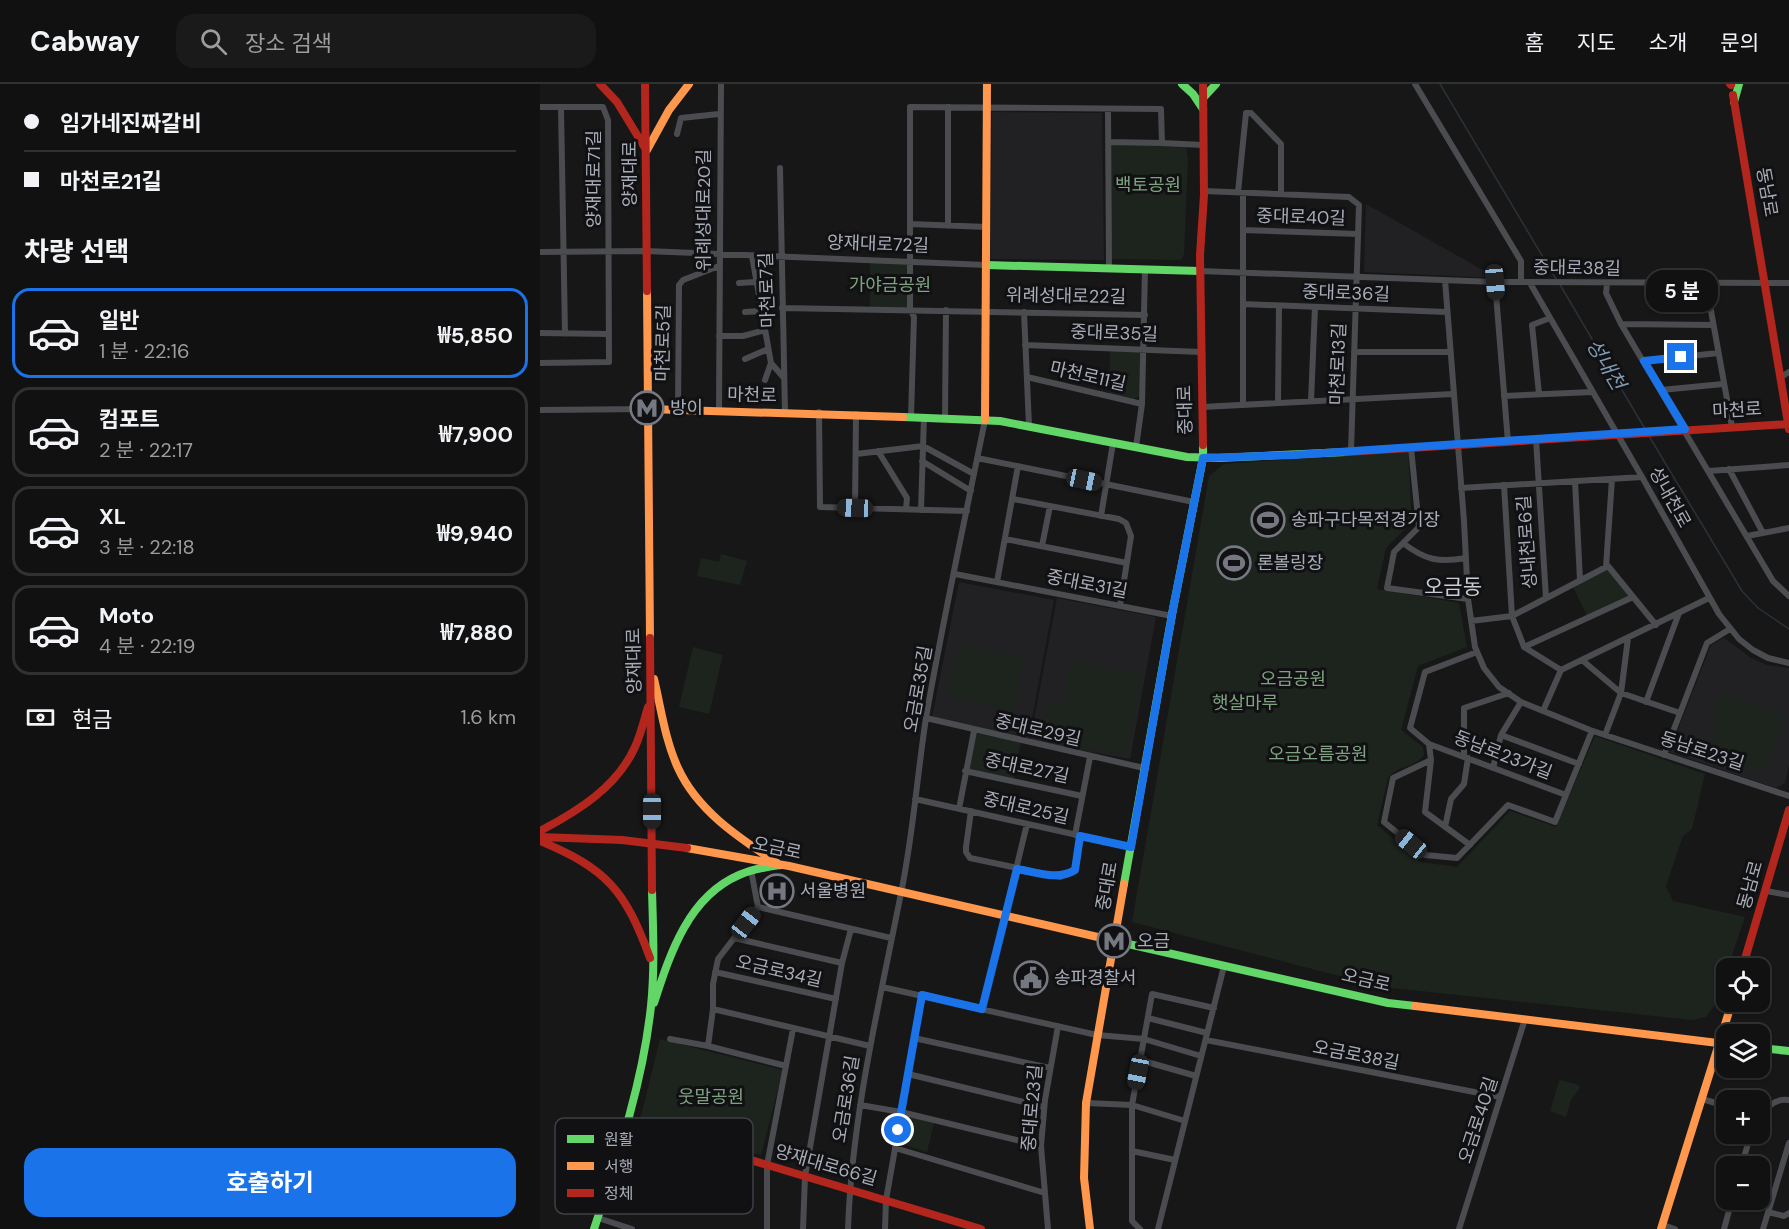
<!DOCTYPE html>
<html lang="ko">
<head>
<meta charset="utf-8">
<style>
	:root { --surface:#111; --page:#1a1a1a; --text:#f1f3f6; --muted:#9c9d9f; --line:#303131; --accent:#1a73e8 }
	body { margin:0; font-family:"DM Sans","Noto Sans KR",sans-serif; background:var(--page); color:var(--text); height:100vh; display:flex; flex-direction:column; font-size:22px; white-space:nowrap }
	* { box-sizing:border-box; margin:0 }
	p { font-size:20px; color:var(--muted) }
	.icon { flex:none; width:33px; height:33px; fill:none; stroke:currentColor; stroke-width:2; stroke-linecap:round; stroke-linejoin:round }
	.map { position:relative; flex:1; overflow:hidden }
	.details { display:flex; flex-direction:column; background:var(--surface); width:540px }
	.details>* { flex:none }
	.top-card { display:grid; align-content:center; height:132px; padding:0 24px; background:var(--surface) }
	.controls { position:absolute; left:1176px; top:874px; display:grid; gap:12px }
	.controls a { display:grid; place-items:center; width:54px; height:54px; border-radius:12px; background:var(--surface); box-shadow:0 2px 4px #0004,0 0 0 2px var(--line); font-size:30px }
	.end { position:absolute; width:27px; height:27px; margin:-14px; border:8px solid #1a73e8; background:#fff; box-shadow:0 0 0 3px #fff }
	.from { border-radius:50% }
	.bubble { position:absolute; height:42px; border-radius:18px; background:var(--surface); box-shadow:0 2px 4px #0004,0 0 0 2px var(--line); font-size:20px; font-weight:700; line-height:42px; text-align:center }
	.car { position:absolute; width:18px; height:36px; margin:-18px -9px; border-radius:8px; box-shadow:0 0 4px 2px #0007; background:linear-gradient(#222 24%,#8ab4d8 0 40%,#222 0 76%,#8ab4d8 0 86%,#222 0) }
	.top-card b { display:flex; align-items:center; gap:21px; height:57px; font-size:22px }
	.top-card b+b { border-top:2px solid var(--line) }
	.top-card i { width:15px; height:15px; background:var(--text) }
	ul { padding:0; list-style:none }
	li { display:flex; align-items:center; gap:18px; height:90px; margin:0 12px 9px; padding:0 12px; border:3px solid var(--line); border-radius:18px }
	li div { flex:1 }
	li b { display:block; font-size:22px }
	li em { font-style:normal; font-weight:700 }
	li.selected { border-color:var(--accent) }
	li>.icon { width:54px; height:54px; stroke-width:1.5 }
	h2 { padding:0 24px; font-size:27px; line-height:72px }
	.pay { display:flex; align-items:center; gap:15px; height:66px; padding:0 24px; font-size:22px }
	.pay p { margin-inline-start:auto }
	.cta { display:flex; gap:12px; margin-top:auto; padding:12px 24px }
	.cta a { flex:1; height:69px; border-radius:18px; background:var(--accent); color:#fff; font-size:24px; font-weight:700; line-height:69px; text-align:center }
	header { display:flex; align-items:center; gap:36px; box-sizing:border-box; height:84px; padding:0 30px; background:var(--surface); border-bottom:2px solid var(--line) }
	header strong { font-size:28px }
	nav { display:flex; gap:33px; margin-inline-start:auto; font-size:21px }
	.search { width:420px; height:54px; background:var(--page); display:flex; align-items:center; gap:15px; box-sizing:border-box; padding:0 21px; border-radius:18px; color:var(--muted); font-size:22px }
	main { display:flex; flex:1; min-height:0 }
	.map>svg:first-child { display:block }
	.built { fill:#212123 }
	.green { fill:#1d241e }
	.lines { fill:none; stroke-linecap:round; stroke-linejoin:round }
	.stream { stroke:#2a3239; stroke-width:1.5 }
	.street { stroke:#4b4c50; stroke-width:6 }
	.fast { stroke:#63d668; stroke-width:8 }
	.slow { stroke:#ff974d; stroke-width:8 }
	.jam { stroke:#b3261e; stroke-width:8 }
	.jam-bridge { stroke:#b3261e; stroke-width:8 }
	.route { stroke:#1a73e8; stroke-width:8 }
	.labels { text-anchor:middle; stroke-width:6; stroke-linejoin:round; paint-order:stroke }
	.street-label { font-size:18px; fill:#a8adb8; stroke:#111113 }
	.park-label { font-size:18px; fill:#7fa381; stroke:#111113 }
	.poi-label { font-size:18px; fill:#a8adb8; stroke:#111113; text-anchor:start }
	.water-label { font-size:20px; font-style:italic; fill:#7f9bb3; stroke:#111113 }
	.quarter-label { font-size:21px; fill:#c9ccd4; stroke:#111113 }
	.key { fill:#111113; stroke:#3e4045; stroke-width:1.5 }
	.key-label { font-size:16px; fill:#a8adb8 }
</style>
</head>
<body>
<header>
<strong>Cabway</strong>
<div class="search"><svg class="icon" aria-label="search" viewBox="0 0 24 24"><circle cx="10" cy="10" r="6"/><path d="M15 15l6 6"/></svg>장소 검색</div>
<nav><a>홈</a><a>지도</a><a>소개</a><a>문의</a></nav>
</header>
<main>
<section class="details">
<div class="top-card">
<b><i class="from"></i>임가네진짜갈비</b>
<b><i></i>마천로21길</b>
</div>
<h2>차량 선택</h2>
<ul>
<li class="selected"><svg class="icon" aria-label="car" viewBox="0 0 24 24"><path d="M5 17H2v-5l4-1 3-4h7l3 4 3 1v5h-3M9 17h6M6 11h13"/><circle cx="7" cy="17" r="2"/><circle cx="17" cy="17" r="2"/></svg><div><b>일반</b><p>1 분 · 22:16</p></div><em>₩5,850</em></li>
<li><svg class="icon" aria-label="car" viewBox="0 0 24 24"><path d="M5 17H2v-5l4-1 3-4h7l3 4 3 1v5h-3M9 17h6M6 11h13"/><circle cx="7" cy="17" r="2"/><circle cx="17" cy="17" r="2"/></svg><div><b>컴포트</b><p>2 분 · 22:17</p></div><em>₩7,900</em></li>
<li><svg class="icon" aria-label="car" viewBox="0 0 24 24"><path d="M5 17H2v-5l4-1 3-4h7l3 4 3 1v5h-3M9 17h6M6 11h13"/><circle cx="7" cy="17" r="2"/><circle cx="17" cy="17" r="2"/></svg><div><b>XL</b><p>3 분 · 22:18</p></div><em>₩9,940</em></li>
<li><svg class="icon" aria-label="car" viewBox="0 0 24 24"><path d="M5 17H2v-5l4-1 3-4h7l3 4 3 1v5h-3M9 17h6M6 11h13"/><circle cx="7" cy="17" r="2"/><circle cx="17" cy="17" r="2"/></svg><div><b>Moto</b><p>4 분 · 22:19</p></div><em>₩7,880</em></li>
</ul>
<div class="pay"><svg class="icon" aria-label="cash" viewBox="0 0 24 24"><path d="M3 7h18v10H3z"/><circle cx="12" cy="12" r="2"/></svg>현금<p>1.6 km</p></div>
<div class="cta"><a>호출하기</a></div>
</section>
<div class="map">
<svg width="1249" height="1145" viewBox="0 0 1249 1145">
	<rect width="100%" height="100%" fill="#171717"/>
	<path class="built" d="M452,28L562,29L564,176L450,175Z
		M826,120L957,194L824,188Z
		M419,498L514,516L488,656L392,633Z
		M517,514L616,533L590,675L490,657Z
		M1184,554L1211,574L1227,581L1249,584V681L1245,699L1236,704L1129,668L1171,561Z"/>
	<path class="green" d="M570,60L646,62L648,75L644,170L641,176L571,175Z
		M330,177H371L370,225H330Z
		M570,266L601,267L600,312L593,315L569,310Z
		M868,367L872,438L846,464L837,505L919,519L927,563L878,582L861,646L883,663L884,671C875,684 857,681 848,694L837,741L881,778L917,783L970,727L1016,743L1055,652L1165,690L1152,745L1143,752L1126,802L1133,817L1205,833L1175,921L1166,933L1152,936L842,903L592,838L669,392L684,380Z
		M181,470L207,477L200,501L157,492L161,474L179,478Z
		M1068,482L1093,513L1048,534L1032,501Z
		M419,561L484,574L473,627L408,613Z
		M153,563L183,571L169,630L139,623Z
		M531,578L602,591L587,671L541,663L539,665L526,660L502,656L508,620L523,623Z
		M1184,609L1243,631L1227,680L1211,687L1168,671L1177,645L1170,641L1178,618Z
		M435,649L481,658L474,695L428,686Z
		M120,955L243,986L221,1071L99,1040Z
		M1021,996L1039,1001L1040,1004L1031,1016L1026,1033L1010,1027L1019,997Z
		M363,1031L394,1039L387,1068L358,1059Z"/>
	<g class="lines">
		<path class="stream" d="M900,0L1016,195
			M1019,199L1105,345
			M1109,352L1202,507L1218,524L1249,545"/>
		<path class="street" d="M875,0L981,177V198
			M0,23H63L68,36L69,278L0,279
			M21,23L25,250
			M568,25L569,184
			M137,50L141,34L179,30
			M568,58L622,59
			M240,84L245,328
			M664,107L809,113L819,121L811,367
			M698,108L706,29H711L741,60V110
			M703,109V321
			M370,140L447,143
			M408,142V23
			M703,146L818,150
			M0,168L106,167L446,181
			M212,172L231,279L244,294
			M660,187L955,198L1249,199
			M905,196L924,437L928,515L935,563L944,584L959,603L981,618L1050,646L1249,712
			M955,198L968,358
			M199,199L216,198
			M990,199L1102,393L1179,530L1199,555L1213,566L1228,574L1249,579
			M1166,199L1192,343
			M1067,200L1066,209L1081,240L1233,497L1249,512
			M703,220L907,228
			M242,224L605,231
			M205,228L221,227
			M484,228L489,342
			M1081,240L1173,241
			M0,249L69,250
			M179,252H203L225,246
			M485,261L661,268
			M814,268H910
			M205,275L228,265
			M1104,277L1178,269
			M487,293L602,320
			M1241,293L1249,288
			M225,296L231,279
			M1121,306L1183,300
			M999,310L992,241L1010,234
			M964,312L1052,308
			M771,317L775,223
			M738,319L739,222
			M662,323L913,310
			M0,326L108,325
			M138,326L139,201L143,196L179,182
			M179,327L181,0
			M279,328L280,423L427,427
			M371,333L374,233L370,225V23L621,25L622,59L663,61
			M405,334L406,226
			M996,355L1006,514
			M596,363L602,320L605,185
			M871,364L879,443L854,468L847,504L928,515
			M338,367L367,414L366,425
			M316,370L383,362L434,390
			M437,374L654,418
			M382,377L431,407
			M1189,385L1223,449
			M1169,387L1249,381
			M1035,397L1040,496
			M964,401L972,532L984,563L1021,586
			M921,404L1102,393
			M473,415L579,435L586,439L591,452L580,522
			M315,424L316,330
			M381,426L384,333
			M561,432L573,359
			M1207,452L1249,444
			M465,455L587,479
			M863,459C885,476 899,479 926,474
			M502,462L510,422
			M1066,483L1072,395
			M415,490L632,532
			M457,498L478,382
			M931,537L972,532L1068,482L1116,541
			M984,563L1093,513
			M937,568L885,588L870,644L889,660L891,676L853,694L844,738L885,771L917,774L968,721L1015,738L1052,647
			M1042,576L1081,609L1140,629
			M1106,618L1139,529
			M1003,627L1021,586L1169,514
			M386,634L604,684
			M961,651L1039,680
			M1065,651L1081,609L1088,554
			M889,660L1026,711
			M1124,671L1167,559L1190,545
			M924,672V624L969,609
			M891,676L885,728L930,761
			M953,684L961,651L981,618
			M425,687L542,712
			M375,715L591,763
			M419,725L434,647
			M431,727L426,763V768L430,774L520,793L535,786L540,752
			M905,743L911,715L924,700L928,674
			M535,751L550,673
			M211,786L218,823
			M1226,807L1249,811
			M218,823L178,875L173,900V925L168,962L246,982
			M218,823L351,854
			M194,854L302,879
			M175,888L296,915
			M342,903L557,951L604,955L661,972
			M173,925L330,962
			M442,925L487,740
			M608,934L667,949
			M374,954L510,984
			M130,955L168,962
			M666,956L960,1013
			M600,976L656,992
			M368,990L504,1023
			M1162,1015L1186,1022
			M546,1019L592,1021L645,1037
			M320,1021L361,1028L501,1062
			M1220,1032C1227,1022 1236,1014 1249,1016
			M355,1064L505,1109
			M592,1067L635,1076
			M1201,1083L1211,1050
			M1228,1128L1244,1132L1249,1129
			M58,1134L92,1145
			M1123,1141L1135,1145
			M227,1145V1081L253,945
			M263,1145L265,1092L302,879L311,845
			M308,1145C312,1031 339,921 361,809C373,752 377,692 386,634C403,535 425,435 445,336
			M345,1145L346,1116L382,911
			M508,1145L501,1062L505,1016L518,942
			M600,1145L592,1137V1021L612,910L674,924
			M618,1145L684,882
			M919,1145L985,935
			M1184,1145L1192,1116
			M1223,1145L1249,1059"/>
		<path class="fast" d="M642,0L653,10L663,25
			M663,14L676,0
			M1194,18L1199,0
			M446,181L660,187
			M363,333L460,337L647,373L679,374L806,368
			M584,800L633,525L663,374V361
			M575,857L848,919L875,922
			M114,919C130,870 148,813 199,791C212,785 226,783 240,781
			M1220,964L1249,967
			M54,1145C78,1072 103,998 111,922C115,883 113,844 112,806"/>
		<path class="slow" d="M107,66L129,26L149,0
			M107,207L110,554
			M108,325L363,333
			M445,336L447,0
			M114,595C121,624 125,656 138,684C158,728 201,755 240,781
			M147,764L249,782L575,857
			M875,922L1186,960
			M550,1145L544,1094L546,1019L584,800
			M1121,1145L1192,918"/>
		<path class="jam" d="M60,0L77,18L105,64
			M105,0L107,207
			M1190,0L1191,1
			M1193,11L1249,345
			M663,361L660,171L664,111L663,0
			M806,368L1249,340
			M110,554L112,806
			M0,747C38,727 77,703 95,663C101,650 104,636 108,623
			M0,753L82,756
			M0,757C67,785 85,806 110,874
			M1202,885L1249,726
			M87,1039L441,1145"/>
		<path class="jam-bridge" d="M82,756L147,764"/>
	</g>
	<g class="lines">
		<path class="route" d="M358,1046L382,911L442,925L477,785C496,788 517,797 535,786L540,752L591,763L633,525L663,374L754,371L1145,345L1104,277L1141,273"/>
	</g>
	<defs>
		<g id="metro-ring" transform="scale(1.725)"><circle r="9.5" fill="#111113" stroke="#757880" stroke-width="1.5"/><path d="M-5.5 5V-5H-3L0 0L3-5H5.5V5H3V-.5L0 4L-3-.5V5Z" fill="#757880"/></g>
		<g id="stadium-ring" transform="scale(1.725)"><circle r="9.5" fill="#111113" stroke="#757880" stroke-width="1.5"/><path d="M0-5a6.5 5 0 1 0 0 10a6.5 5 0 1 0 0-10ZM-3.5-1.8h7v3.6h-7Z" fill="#757880"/></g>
		<g id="hospital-ring" transform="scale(1.725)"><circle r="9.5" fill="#111113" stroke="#757880" stroke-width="1.5"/><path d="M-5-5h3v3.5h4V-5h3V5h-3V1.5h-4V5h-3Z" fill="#757880"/></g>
		<g id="civic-ring" transform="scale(1.725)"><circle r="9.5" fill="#111113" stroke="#757880" stroke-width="1.5"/><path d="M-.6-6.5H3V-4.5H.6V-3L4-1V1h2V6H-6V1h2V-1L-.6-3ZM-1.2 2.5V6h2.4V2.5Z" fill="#757880"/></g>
	</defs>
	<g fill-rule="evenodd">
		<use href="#metro-ring" x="107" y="324"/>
		<use href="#stadium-ring" x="728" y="436"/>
		<use href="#stadium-ring" x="694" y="479"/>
		<use href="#hospital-ring" x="237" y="807"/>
		<use href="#metro-ring" x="574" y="857"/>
		<use href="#civic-ring" x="491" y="894"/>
	</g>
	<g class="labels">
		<g class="street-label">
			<text transform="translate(90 90) rotate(-90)" y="6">양재대로</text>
			<text transform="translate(54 95) rotate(-90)" y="6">양재대로71길</text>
			<text transform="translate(1227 108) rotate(80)" y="6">동남로</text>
			<text transform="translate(164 126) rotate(-90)" y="6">위례성대로20길</text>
			<text transform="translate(761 133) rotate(2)" y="6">중대로40길</text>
			<text transform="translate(338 160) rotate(2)" y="6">양재대로72길</text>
			<text transform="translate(1037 184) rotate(1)" y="6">중대로38길</text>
			<text transform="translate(227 206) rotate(-92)" y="6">마천로7길</text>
			<text transform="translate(806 209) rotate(2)" y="6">중대로36길</text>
			<text transform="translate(526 212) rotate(1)" y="6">위례성대로22길</text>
			<text transform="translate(574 249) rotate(2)" y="6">중대로35길</text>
			<text transform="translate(123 259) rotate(-89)" y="6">마천로5길</text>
			<text transform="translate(798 280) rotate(-88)" y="6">마천로13길</text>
			<text transform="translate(548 292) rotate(13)" y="6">마천로11길</text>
			<text transform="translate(212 311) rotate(1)" y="6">마천로</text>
			<text transform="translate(645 326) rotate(-91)" y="6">중대로</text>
			<text transform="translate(1197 326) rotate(-3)" y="6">마천로</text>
			<text transform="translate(1130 413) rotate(61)" y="6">성내천로</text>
			<text transform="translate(987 458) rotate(-94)" y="6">성내천로6길</text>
			<text transform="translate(547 500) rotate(11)" y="6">중대로31길</text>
			<text transform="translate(94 577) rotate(-91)" y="6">양재대로</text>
			<text transform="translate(378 605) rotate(-80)" y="6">오금로35길</text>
			<text transform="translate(498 646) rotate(13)" y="6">중대로29길</text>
			<text transform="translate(1162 667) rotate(18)" y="6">동남로23길</text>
			<text transform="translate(963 671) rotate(21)" y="6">동남로23가길</text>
			<text transform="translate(487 684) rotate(12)" y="6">중대로27길</text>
			<text transform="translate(486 724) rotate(13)" y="6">중대로25길</text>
			<text transform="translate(237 764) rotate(12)" y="6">오금로</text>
			<text transform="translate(1210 801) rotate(-74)" y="6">동남로</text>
			<text transform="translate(567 802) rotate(-80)" y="6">중대로</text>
			<text transform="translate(239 887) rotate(13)" y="6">오금로34길</text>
			<text transform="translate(826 896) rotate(13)" y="6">오금로</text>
			<text transform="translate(816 971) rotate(11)" y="6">오금로38길</text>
			<text transform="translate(306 1015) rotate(-81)" y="6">오금로36길</text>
			<text transform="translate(492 1024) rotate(-85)" y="6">중대로23길</text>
			<text transform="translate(938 1036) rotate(-72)" y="6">오금로40길</text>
			<text transform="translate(286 1081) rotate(16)" y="6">양재대로66길</text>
		</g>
		<g class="park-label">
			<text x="608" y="107">백토공원</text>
			<text x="350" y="207">가야금공원</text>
			<text x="753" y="601">오금공원</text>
			<text x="705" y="625">햇살마루</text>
			<text x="778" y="676">오금오름공원</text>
			<text x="171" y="1019">웃말공원</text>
		</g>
		<g class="poi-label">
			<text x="130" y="330">방이</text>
			<text x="751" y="442">송파구다목적경기장</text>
			<text x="717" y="485">론볼링장</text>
			<text x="260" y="813">서울병원</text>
			<text x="597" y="863">오금</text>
			<text x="514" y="900">송파경찰서</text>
		</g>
		<g class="water-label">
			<text transform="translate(1066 280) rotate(59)" y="7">성내천</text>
		</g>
		<g class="quarter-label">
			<text x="913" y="510">오금동</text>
		</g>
	</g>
	<rect x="15" y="1034" width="198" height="96" rx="9" class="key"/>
	<rect x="27" y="1051" width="27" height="8" fill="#63d668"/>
	<rect x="27" y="1078" width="27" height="8" fill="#ff974d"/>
	<rect x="27" y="1105" width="27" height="8" fill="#b3261e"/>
	<g class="key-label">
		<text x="64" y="1061">원활</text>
		<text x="64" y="1088">서행</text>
		<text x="64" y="1115">정체</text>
	</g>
</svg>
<div class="controls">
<a><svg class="icon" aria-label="locate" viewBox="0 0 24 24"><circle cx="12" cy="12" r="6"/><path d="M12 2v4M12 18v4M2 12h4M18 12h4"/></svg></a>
<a><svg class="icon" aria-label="layers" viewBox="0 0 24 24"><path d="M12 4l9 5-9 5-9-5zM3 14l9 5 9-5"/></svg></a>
<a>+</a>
<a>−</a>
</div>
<i class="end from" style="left:358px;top:1046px"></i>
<i class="end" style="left:1141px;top:273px"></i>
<div class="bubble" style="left:1106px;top:186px;width:72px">5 분</div>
<i class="car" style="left:955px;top:198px;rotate:175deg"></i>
<i class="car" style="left:544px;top:396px;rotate:102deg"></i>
<i class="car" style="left:315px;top:424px;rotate:272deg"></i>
<i class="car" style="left:112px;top:727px;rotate:180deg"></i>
<i class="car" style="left:871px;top:760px;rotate:309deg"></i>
<i class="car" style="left:206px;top:839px;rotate:38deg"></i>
<i class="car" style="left:598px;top:988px;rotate:191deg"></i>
</div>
</main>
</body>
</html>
